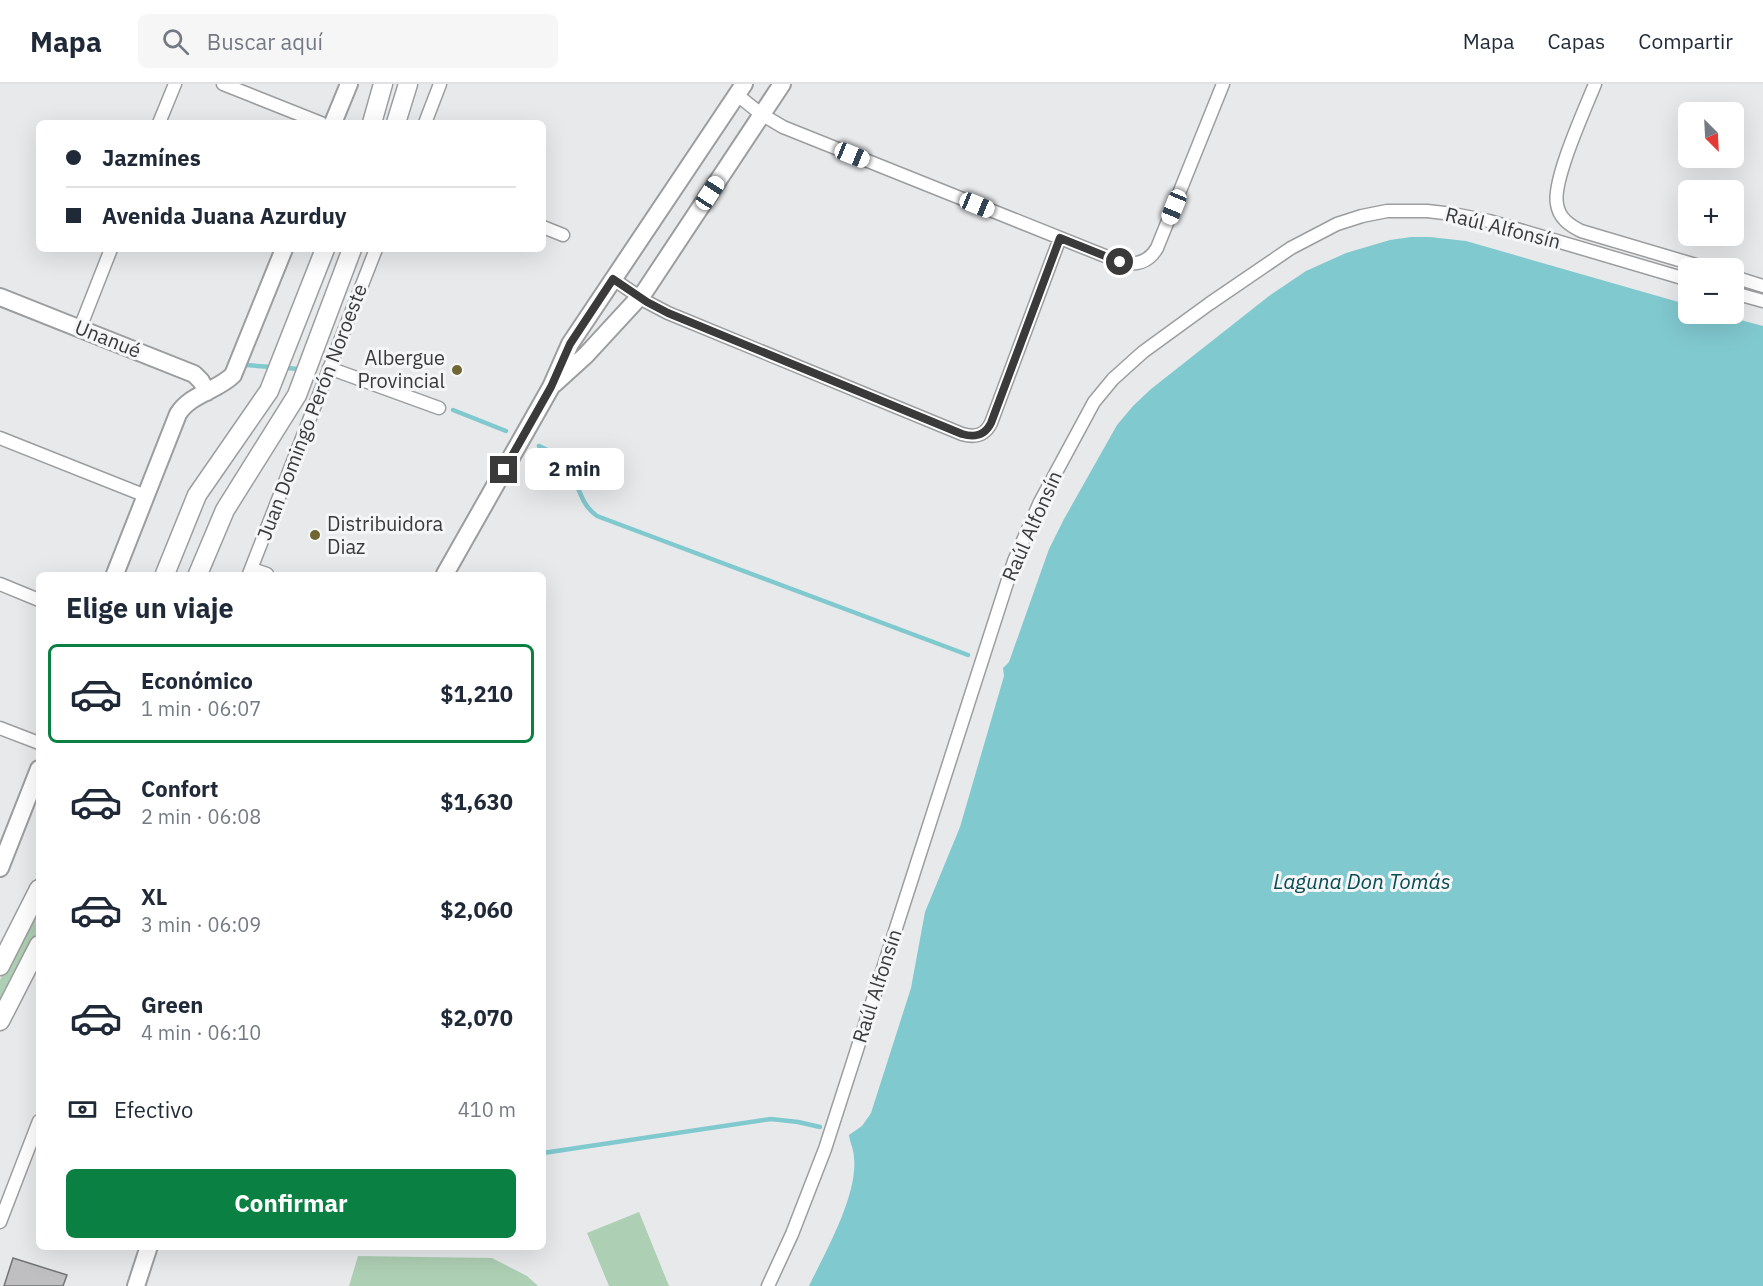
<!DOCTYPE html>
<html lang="es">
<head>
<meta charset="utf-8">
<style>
	:root { --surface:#fff; --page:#f6f6f7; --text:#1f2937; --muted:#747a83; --line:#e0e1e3; --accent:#0b8043 }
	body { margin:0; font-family:"IBM Plex Sans",sans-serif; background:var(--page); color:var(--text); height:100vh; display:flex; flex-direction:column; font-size:22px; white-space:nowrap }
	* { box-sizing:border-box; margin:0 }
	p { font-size:20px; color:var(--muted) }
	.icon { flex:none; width:33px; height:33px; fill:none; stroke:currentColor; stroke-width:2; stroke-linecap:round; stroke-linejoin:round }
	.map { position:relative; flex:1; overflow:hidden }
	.panel { position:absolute; left:36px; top:488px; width:510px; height:678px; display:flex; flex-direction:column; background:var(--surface); border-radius:9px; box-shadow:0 6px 24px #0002 }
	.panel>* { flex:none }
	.banner { position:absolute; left:36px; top:36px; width:510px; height:132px; border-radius:9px; box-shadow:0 6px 24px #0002; display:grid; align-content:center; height:132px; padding:0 30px; background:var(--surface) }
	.needle { width:39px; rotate:156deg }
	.fabs { position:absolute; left:1678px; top:18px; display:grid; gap:12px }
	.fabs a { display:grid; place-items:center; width:66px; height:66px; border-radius:9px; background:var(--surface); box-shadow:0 6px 24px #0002; font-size:30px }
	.end { position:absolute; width:27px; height:27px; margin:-14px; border:8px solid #3a3a3b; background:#fff; box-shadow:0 0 0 3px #fff }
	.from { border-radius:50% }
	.bubble { position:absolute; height:42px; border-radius:9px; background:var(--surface); box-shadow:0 6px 24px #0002; font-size:20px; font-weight:700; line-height:42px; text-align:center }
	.car { position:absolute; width:18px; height:36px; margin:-18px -9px; border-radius:8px; box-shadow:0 0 4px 2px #0007; background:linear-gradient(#fff 24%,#345 0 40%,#fff 0 76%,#345 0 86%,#fff 0) }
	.banner b { display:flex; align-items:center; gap:21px; height:57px; font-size:22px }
	.banner b+b { border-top:2px solid var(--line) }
	.banner i { width:15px; height:15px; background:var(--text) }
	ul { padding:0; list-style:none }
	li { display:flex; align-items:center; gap:18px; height:99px; margin:0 12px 9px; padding:0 18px; border:3px solid transparent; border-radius:9px }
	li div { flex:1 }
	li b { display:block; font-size:22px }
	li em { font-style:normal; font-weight:700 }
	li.active { border-color:var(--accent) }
	li>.icon { width:54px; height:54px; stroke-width:1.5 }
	h2 { padding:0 30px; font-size:27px; line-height:72px }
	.pay { display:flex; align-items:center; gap:15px; height:66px; padding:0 30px; font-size:22px }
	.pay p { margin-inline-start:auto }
	.action { display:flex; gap:12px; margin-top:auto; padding:12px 30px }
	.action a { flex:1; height:69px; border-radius:9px; background:var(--accent); color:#fff; font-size:24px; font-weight:700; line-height:69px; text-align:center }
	header { display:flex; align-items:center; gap:36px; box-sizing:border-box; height:84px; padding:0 30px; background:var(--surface); border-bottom:2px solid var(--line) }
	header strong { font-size:28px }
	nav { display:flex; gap:33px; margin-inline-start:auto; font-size:21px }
	.search { width:420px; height:54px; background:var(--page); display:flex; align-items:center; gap:15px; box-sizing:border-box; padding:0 21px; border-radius:9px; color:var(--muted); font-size:22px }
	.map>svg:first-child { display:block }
	.grass { fill:#adcfb3 }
	.water { fill:#80c9cf }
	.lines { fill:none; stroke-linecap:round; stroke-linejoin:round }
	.stream { stroke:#80c9cf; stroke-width:4.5 }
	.building { fill:#bfbfc1; stroke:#737475; stroke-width:1.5 }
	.street-casing { stroke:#9c9d9e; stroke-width:15 }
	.secondary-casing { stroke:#9c9d9e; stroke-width:20 }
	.primary-casing { stroke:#9c9d9e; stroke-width:21 }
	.street { stroke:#fff; stroke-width:12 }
	.secondary { stroke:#fff; stroke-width:16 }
	.primary { stroke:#fff; stroke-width:18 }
	.route { stroke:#3a3a3b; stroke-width:8 }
	.poi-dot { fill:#6f6632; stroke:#f5f6f8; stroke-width:2 }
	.labels { text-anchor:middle; stroke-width:6; stroke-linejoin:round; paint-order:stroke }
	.street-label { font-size:20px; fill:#3a3a3b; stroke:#f5f6f8 }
	.poi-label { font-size:20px; fill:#3a3a3b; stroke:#f5f6f8; text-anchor:end }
	.water-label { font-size:21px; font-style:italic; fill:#094c51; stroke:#f5f6f8 }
</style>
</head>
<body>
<header>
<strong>Mapa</strong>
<div class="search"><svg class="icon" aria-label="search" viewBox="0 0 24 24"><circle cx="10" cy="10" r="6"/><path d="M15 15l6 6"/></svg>Buscar aquí</div>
<nav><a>Mapa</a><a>Capas</a><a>Compartir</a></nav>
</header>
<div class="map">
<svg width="1763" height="1202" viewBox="0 0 1763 1202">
	<rect width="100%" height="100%" fill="#e8e9eb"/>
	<path class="grass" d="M39,818V844L0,918V896Z
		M639,1128L669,1202H609L587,1149Z
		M358,1172L492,1174L527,1192L538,1202H349Z"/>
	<path class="water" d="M1411,153H1430L1466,157L1689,221V230H1718L1763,242V1202H809C825,1169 858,1111 854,1074C854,1066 850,1059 849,1051L862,1042L871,1029L911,904L925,828L960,743L1004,592L1003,584L1009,578L1049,465L1064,435L1117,341L1133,322L1151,305L1269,212L1306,187L1346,169L1390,156Z"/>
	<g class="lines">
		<path class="stream" d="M246,281L271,283
			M287,284L299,285
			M453,326L506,347
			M539,362C547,366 558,370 564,377C579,394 577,418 597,432L968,571
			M543,1069L771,1035L798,1038L820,1043"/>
	</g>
	<path class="building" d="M13,1174L67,1191L63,1202H4Z"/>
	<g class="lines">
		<g class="street-casing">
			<path id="street" d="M223,0L321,39
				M1595,0C1585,25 1552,97 1557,120C1559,134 1569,141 1581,147L1706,184
				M736,10L761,30L783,43L1120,178C1136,182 1149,178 1157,164L1223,0
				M159,39L175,0
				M425,39L440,0
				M543,143L563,151
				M1734,193L1763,202
				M613,195L647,218L668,229L962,350C976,354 985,351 991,339L1060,154
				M1734,209L1763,217
				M80,244L111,165
				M329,284L439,324
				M0,354L146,412
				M252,485L267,490
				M249,490L376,165
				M0,500L39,516
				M0,644L39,659
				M0,1138L39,1037
				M768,1202L792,1150L825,1065L1014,477L1040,418L1094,318L1113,295L1143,268L1209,220L1291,164L1337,140L1362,132L1387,127H1427L1453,130L1489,137L1689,196"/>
		</g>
		<g class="secondary-casing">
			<path id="secondary" d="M333,39L349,0
				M0,213L194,290L201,297L207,308
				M554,300L586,271L645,207L782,0
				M115,490L178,330C190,310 217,307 233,291L284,165
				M445,490L551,303L570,260L744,0
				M0,784L39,685
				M136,1202L149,1162"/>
		</g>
		<g class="primary-casing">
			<path id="primary" d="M372,39L383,0
				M396,39L408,0
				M165,490L197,411L269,307L325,165
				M198,490L225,426L297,311L352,165
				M0,882L39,805
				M0,937L39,861"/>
		</g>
		<use href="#street" class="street"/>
		<use href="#secondary" class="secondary"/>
		<use href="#primary" class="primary"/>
	</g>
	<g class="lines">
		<path class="route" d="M504,386L551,303L570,260L613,195L647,218L668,229L962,350C976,354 985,351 991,339L1060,154L1120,178"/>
	</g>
	<g class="poi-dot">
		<circle cx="457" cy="286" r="6"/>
		<circle cx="315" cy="451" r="6"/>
	</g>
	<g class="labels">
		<g class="street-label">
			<text transform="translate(1503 144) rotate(14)" y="7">Raúl Alfonsín</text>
			<text transform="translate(108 255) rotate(22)" y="7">Unanué</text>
			<text transform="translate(312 328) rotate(-69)" y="7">Juan Domingo Perón Noroeste</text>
			<text transform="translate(1032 442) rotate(-66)" y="7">Raúl Alfonsín</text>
			<text transform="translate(877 902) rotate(-72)" y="7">Raúl Alfonsín</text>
		</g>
		<g class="poi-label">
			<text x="445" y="281">Albergue<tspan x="445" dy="23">Provincial</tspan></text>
			<text x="327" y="447" text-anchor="start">Distribuidora<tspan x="327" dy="23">Diaz</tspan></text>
		</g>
		<g class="water-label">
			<text x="1362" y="805">Laguna Don Tomás</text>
		</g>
	</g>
</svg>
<div class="fabs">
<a><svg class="needle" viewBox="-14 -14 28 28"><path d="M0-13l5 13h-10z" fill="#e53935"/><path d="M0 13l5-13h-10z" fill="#747a83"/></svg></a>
<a>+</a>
<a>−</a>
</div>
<i class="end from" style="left:1120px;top:178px"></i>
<i class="end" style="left:504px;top:386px"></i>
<div class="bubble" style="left:525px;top:364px;width:99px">2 min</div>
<i class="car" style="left:852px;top:71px;rotate:112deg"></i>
<i class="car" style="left:710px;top:109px;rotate:33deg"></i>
<i class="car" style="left:977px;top:121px;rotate:112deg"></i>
<i class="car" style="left:1174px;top:123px;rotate:202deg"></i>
<div class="banner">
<b><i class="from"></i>Jazmínes</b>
<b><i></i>Avenida Juana Azurduy</b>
</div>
<section class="panel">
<h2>Elige un viaje</h2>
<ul>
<li class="active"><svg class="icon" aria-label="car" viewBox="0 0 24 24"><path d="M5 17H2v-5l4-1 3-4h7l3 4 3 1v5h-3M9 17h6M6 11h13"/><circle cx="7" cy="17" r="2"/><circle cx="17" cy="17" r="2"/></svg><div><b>Económico</b><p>1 min · 06:07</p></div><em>$1,210</em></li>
<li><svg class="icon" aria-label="car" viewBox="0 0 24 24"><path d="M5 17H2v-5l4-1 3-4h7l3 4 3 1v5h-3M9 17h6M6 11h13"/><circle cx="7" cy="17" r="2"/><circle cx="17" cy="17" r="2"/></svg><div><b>Confort</b><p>2 min · 06:08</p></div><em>$1,630</em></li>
<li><svg class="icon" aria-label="car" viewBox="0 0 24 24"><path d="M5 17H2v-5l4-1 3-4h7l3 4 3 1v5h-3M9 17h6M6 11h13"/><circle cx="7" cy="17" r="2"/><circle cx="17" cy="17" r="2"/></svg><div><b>XL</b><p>3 min · 06:09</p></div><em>$2,060</em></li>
<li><svg class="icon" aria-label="car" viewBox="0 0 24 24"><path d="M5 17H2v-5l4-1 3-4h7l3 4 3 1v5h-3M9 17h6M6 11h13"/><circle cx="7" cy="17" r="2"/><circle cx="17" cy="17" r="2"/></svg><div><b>Green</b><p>4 min · 06:10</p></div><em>$2,070</em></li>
</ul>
<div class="pay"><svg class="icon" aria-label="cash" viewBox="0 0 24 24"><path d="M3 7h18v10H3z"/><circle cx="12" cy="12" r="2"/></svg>Efectivo<p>410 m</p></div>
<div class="action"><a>Confirmar</a></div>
</section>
</div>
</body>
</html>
